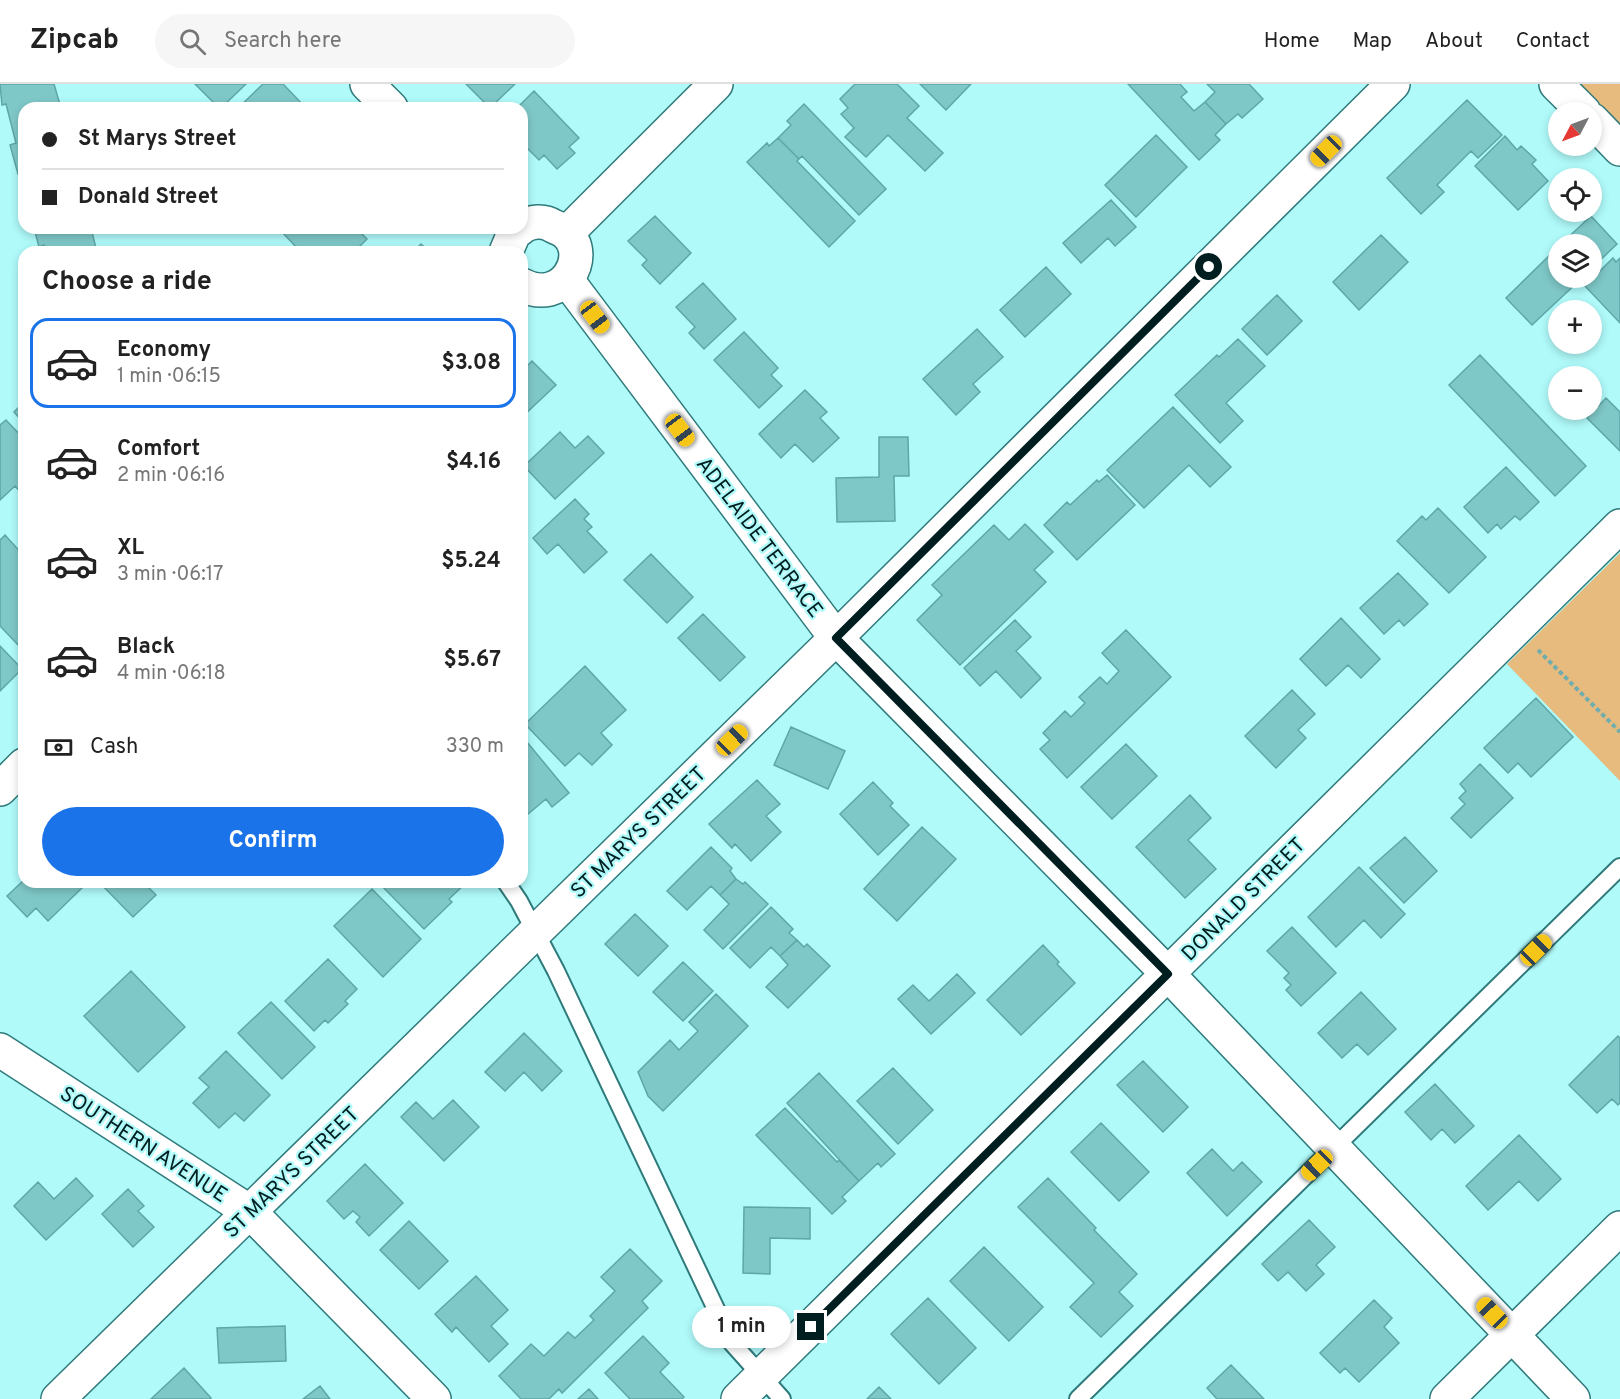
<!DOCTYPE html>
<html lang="en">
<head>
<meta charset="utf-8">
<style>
	:root { --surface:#fff; --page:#f6f6f6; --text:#222; --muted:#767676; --line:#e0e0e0; --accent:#1a73e8 }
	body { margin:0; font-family:Overpass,sans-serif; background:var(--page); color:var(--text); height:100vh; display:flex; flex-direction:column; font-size:22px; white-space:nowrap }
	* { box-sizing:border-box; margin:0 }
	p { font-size:20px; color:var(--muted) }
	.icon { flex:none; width:33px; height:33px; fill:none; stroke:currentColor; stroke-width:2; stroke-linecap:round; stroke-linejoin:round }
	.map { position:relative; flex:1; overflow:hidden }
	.drawer { position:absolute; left:18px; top:162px; width:510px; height:642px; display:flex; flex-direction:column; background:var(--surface); border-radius:18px; box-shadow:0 3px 9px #0003 }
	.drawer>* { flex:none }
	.top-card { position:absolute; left:18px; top:18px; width:510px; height:132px; border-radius:18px; box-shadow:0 3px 9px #0003; display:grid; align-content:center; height:132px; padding:0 24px; background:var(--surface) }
	.needle { width:39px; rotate:229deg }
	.buttons { position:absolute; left:1548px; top:18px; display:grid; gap:12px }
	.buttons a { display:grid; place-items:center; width:54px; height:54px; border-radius:50%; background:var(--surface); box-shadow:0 3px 9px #0003; font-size:30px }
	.end { position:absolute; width:27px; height:27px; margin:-14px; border:8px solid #001e1f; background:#fff; box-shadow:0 0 0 3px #fff }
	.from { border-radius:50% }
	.bubble { position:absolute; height:42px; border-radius:21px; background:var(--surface); box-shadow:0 3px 9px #0003; font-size:20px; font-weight:700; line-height:42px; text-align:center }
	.car { position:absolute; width:18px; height:36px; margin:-18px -9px; border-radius:8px; box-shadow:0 0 4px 2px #0007; background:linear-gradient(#f5c518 24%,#345 0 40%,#f5c518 0 76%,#345 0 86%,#f5c518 0) }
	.top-card b { display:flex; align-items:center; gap:21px; height:57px; font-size:22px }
	.top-card b+b { border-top:2px solid var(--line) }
	.top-card i { width:15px; height:15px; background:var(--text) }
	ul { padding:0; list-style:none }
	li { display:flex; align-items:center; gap:18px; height:90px; margin:0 12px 9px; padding:0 12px; border:3px solid transparent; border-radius:18px }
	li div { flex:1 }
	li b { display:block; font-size:22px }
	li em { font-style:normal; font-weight:700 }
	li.selected { border-color:var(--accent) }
	li>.icon { width:54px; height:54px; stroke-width:1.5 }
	h2 { padding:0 24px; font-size:27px; line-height:72px }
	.pay { display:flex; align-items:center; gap:15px; height:66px; padding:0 24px; font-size:22px }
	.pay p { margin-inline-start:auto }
	.button { display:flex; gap:12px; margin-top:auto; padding:12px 24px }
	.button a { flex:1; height:69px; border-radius:36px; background:var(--accent); color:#fff; font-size:24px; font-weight:700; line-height:69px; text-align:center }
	header { display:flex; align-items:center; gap:36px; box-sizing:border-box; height:84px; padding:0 30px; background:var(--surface); border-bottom:2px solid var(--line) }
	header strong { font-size:28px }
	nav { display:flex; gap:33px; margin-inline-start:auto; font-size:21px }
	.search { width:420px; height:54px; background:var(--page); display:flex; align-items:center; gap:15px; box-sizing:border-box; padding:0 21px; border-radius:33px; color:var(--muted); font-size:22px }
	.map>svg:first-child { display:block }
	.park { fill:#e6bb7d }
	.building { fill:#7fc8c8; stroke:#5ea7a8; stroke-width:1.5 }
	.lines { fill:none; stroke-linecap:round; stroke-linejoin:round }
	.service-casing { stroke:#2f7a7b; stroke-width:20 }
	.minor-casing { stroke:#2f7a7b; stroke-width:36 }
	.tertiary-casing { stroke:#2f7a7b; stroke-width:36 }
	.path { stroke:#72adad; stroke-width:4; stroke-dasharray:4.5 3; stroke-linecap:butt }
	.service { stroke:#fff; stroke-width:16 }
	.minor { stroke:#fff; stroke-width:33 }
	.tertiary { stroke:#fff; stroke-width:33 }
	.route { stroke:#001e1f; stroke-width:8 }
	.labels { text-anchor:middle; stroke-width:4.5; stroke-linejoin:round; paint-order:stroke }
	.street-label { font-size:21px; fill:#001e1f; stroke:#b0fafa }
</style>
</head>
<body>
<header>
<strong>Zipcab</strong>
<div class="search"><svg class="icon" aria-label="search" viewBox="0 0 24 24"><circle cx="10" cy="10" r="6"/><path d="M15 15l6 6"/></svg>Search here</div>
<nav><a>Home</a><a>Map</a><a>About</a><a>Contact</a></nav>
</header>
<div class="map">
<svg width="1620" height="1315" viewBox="0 0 1620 1315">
	<rect width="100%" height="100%" fill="#b0fafa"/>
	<path class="park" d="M1573,0H1620V48Z
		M1620,469V697L1507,580Z"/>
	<path class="building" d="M0,0H54L61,24H24V88L18,90L10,61L16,59L6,20L2,21Z
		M195,0H246L221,24H219Z
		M263,0H283L306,24H238Z
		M466,0H515L490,24Z
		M855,0H897L919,22L907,34L943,69L925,87L888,51L866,73L845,53L854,44L841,30L848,24L840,15Z
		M920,0H971L946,26Z
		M1128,0H1180L1187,8L1181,13L1194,27L1205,18L1226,40L1215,51L1220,56L1199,76Z
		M1207,0H1249L1263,15L1242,34L1238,30L1226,40L1205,18L1215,8Z
		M534,7L579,54L569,63L575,69L557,85L544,71L539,76L522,59V24H517Z
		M1467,16L1502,51L1478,74L1471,67L1437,101L1444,108L1421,130L1387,94Z
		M804,20L886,105L859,131L802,72L799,75L778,54L791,41L787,37Z
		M1156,51L1187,83L1136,133L1105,101Z
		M1505,52L1517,66L1521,62L1536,76L1532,80L1548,97L1518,126L1475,82Z
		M778,54L799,75L797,77L855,137L829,163L747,78L767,59L769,62Z
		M1111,116L1136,143L1115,162L1108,154L1081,179L1063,159Z
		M655,132L691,169L660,200L642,181L647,176L628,157Z
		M1591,132L1617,160L1592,184V160H1561Z
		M34,144H91L97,168H46L44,161L39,163Z
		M278,144H356L367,155L354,168H301Z
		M1381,151L1408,178L1359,226L1333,198Z
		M421,160L430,168H413Z
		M1558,163V194H1582L1532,241L1506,214Z
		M1613,174L1616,178L1620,174V239L1585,202Z
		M1046,183L1071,210L1025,253L1000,226Z
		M703,199L736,235L704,265L689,249L695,243L676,223Z
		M1277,211L1302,237L1267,271L1242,245Z
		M977,245L1003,273L973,300L980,308L956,331L923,295Z
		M744,248L778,284L771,291L782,302L759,324L714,276Z
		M1238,255L1265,282L1226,319L1243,337L1220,359L1175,311L1217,271L1219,273Z
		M1480,271L1586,382L1555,412L1449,301Z
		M532,277L556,301L522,333V287Z
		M805,306L827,328L820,334L839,354L813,378L795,360L781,374L759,350Z
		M1606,314L1620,328V367L1587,334Z
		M24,318V339L14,328Z
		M1173,323L1231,383L1210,403L1189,381L1144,424L1107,386Z
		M6,336L24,355V412L15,402L0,416V341Z
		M560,348L575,364L588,352L604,369L555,415L524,382Z
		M879,353H908L909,392H894L895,437L837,438L836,394L879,393Z
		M1506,383L1539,418L1520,436L1515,432L1501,445L1497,440L1488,449L1464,423Z
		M1107,391L1135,421L1077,476L1044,441L1067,418L1070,421L1097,396L1099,398Z
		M575,415L589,430L584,435L592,443L587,447L607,468L584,489L558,460L547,470L533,454Z
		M1438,424L1486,473L1449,509L1397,457L1422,432L1426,436Z
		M1025,440L1053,468L1034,486L1046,498L960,581L917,536L942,511L932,501L994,441L1009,456Z
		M5,451L24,472V564L22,565L0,542V456Z
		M651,470L693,513L667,539L624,496Z
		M1398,489L1428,520L1404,542L1399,536L1384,550L1360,524Z
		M703,530L745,573L720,597L678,554Z
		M1341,534L1380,575L1361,594L1348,581L1326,602L1300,575Z
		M1015,536L1031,553L1016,567L1041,594L1021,614L996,587L980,602L964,584Z
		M1126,546L1171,593L1067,694L1040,665L1050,656L1043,649L1065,627L1071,633L1085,619L1079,613L1100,593L1107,600L1119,587L1102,569Z
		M0,562L22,585L0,607Z
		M585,582L626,626L601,649L612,661L592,681L579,669L565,682L525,640Z
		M1292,606L1315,630L1298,646L1306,654L1276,684L1245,652Z
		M1536,614L1573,653L1531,693L1518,679L1508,689L1484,664Z
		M791,643L845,667L828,705L774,681Z
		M522,652L569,709L552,723L546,715L528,730L522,724Z
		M1126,660L1157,692L1112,735L1081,703Z
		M1480,680L1513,714L1471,754L1451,734L1465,720L1459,714L1466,707L1460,700Z
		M757,696L780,720L766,732L781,748L751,777L735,760L732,764L709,740Z
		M873,698L893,719L890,722L909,741L878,771L840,730Z
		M1190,711L1211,734L1188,756L1216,785L1185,814L1136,763Z
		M922,743L956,775L897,837L864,805Z
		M1405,753L1437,787L1404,819L1370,784Z
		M711,763L732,784L730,787L736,795L720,811L711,802L687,826L667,807Z
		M1359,783L1405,830L1381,854L1364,836L1336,863L1308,833Z
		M736,795L743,800L745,798L768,820L723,865L704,846L729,820L720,811Z
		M24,796V798H82L85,801L48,837L36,824L27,833L7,812Z
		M99,798H143L156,811L133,833Z
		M378,798H467L449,815L452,818L424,845Z
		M372,805L421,855L383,893L334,842Z
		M771,823L793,845L789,849L797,856L780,872L771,863L750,884L730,864Z
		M635,830L668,862L638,892L605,860Z
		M1292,843L1336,889L1301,922L1286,906L1291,901L1284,894L1289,889L1267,867Z
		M797,856L804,863L807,860L830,882L788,924L766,903L788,881L780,872Z
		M1043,861L1059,878L1057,880L1075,899L1021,951L987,916Z
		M328,875L357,905L345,917L348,920L328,939L325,936L314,947L285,917Z
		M683,878L713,907L683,937L653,908Z
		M131,887L185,943L138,988L84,932Z
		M957,890L975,909L931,950L898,915L913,901L929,917Z
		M1361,908L1396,945L1368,971L1357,960L1342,974L1318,949Z
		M716,910L748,942L663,1027L648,1012L638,988L670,956L679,966L698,947L689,938Z
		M271,918L315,963L282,995L238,949Z
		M524,949L562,987L542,1007L524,988L505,1007L485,988Z
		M1618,952L1620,954V1019L1618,1021L1612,1015L1597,1029L1569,1001Z
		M226,967L270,1011L244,1037L235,1029L219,1044L193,1019L209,1003L199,994Z
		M1143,977L1188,1023L1163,1048L1117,1001Z
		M893,984L933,1026L898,1060L857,1017Z
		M819,989L895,1070L881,1083L878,1079L859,1097L787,1019Z
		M1435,1000L1474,1042L1455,1059L1442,1045L1431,1056L1405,1028Z
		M453,1016L479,1043L444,1077L401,1033L416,1018L433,1035Z
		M785,1024L837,1078L839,1076L859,1097L842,1113L846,1117L832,1130L756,1051Z
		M1101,1039L1149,1088L1119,1117L1071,1068Z
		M1519,1051L1561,1095L1538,1117L1519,1097L1488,1126L1466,1102Z
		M1212,1065L1233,1087L1242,1078L1262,1098L1227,1132L1187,1089Z
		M365,1080L403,1119L369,1152L356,1138L360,1133L353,1127L344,1135L327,1117Z
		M76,1094L93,1112L46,1156L14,1122L38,1098L54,1115Z
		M1048,1094L1096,1144L1094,1146L1137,1190L1119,1208L1133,1222L1101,1253L1070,1223L1094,1199L1018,1123Z
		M128,1105L144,1122L138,1127L154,1143L133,1163L102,1130Z
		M744,1123L810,1124V1155L770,1154V1190L743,1189Z
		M1309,1136L1335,1163L1316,1181L1324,1190L1306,1207L1288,1188L1278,1197L1262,1180Z
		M409,1137L448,1177L419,1205L380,1166Z
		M984,1163L1043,1223L1009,1257L950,1197Z
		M630,1165L662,1197L642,1217L648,1224L562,1309L559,1305L549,1315H521L499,1292L531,1260L544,1272L568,1248L575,1254L594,1236L590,1232L615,1207L601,1193Z
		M476,1192L508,1226L491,1242L508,1260L489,1278L456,1243L452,1248L435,1230Z
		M928,1214L976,1264L939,1300L891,1250Z
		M1374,1216L1392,1234L1384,1243L1399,1259L1359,1298L1345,1284L1340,1289L1320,1269Z
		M285,1242L286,1277L219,1279L217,1244Z
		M643,1252L669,1279L660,1288L684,1313L682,1315H630L605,1289Z
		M1231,1281L1264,1315H1217L1207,1304Z
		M184,1284L211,1314L210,1315H151Z
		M320,1302L330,1315H303Z
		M879,1303L891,1315H867Z
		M589,1305L598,1315H578Z"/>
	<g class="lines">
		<g class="service-casing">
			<path id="service" d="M506,798L519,817L556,887L732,1259L782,1315
				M1078,1315L1620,783"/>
		</g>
		<g class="minor-casing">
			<path id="minor" d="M367,0L391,24
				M1556,0L1584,28
				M1592,36L1620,65
				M567,196L836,554L1168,890L1573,1315
				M0,966L250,1128L434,1315
				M58,1315L836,554L1393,0
				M738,1315L1620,442
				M1447,1315L1620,1144"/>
		</g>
		<g class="tertiary-casing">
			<path id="tertiary" d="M522,143C531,137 544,136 553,142C557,144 563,146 566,149C592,172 563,222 522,201
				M567,149L716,0
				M506,168L514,149L521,144
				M0,705L24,681"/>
		</g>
		<path class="path" d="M1538,566L1620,648"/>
		<use href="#service" class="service"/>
		<use href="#minor" class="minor"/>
		<use href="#tertiary" class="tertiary"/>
	</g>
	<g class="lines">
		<path class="route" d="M811,1243L1168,890L836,554L1209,183"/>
	</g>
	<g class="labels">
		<g class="street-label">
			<text transform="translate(760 453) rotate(53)" y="7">ADELAIDE TERRACE</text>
			<text transform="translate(638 748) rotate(-44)" y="7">ST MARYS STREET</text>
			<text transform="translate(1243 815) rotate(-45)" y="7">DONALD STREET</text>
			<text transform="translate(144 1060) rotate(33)" y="7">SOUTHERN AVENUE</text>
			<text transform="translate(291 1088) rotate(-44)" y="7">ST MARYS STREET</text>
		</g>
	</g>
</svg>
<div class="buttons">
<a><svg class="needle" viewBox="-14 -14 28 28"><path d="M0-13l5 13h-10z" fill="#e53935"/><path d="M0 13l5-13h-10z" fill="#767676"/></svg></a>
<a><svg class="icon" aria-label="locate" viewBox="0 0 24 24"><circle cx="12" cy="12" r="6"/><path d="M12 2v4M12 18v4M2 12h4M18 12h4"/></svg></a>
<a><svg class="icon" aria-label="layers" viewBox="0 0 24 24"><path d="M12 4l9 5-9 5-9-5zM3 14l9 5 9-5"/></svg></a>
<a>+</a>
<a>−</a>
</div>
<i class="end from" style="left:1209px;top:183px"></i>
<i class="end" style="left:811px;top:1243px"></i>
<div class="bubble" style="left:692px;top:1222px;width:99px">1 min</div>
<i class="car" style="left:1326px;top:67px;rotate:225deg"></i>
<i class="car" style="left:595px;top:233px;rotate:143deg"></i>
<i class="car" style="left:680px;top:346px;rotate:143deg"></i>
<i class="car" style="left:732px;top:656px;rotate:46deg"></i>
<i class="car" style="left:1536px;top:866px;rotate:45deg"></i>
<i class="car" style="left:1317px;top:1081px;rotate:226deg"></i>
<i class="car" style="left:1492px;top:1229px;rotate:316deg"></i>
<div class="top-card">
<b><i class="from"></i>St Marys Street</b>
<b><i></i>Donald Street</b>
</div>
<section class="drawer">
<h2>Choose a ride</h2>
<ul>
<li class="selected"><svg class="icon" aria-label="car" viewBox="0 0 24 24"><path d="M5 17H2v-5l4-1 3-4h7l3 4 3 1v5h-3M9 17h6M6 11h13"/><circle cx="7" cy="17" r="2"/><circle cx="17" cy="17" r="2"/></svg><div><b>Economy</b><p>1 min · 06:15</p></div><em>$3.08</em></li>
<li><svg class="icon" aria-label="car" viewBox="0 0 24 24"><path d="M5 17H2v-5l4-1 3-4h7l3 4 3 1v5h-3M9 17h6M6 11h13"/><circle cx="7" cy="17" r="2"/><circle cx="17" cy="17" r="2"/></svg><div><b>Comfort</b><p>2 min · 06:16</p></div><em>$4.16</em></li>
<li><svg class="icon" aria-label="car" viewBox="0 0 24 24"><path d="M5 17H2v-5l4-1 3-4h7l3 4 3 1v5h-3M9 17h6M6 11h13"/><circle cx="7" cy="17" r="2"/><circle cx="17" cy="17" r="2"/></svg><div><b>XL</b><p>3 min · 06:17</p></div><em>$5.24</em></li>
<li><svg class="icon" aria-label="car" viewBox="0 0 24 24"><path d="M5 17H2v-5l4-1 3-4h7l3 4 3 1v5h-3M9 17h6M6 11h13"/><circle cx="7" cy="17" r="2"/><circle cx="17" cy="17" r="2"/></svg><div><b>Black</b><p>4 min · 06:18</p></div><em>$5.67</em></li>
</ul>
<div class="pay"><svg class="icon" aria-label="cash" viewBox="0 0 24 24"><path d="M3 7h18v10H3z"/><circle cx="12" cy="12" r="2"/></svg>Cash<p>330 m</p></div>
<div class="button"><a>Confirm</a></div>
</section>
</div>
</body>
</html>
